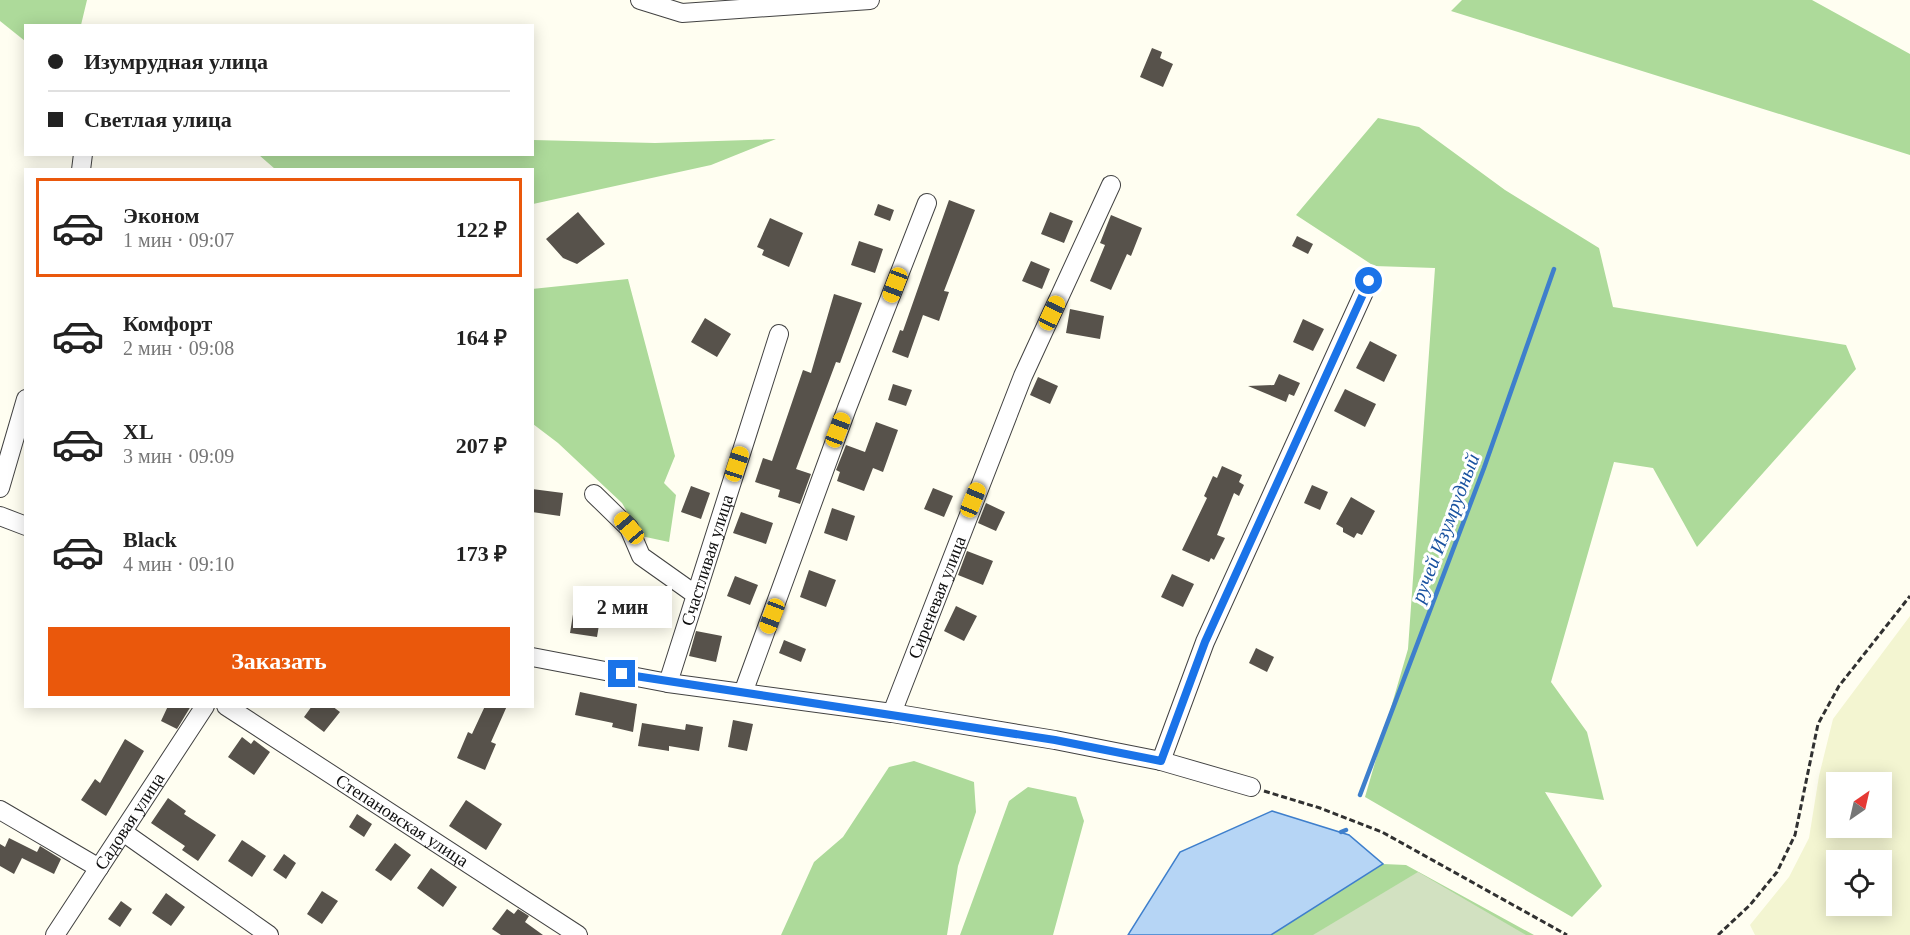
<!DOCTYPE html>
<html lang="ru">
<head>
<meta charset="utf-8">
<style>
	:root { --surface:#fff; --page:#f6f6f6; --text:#222; --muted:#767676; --line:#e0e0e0; --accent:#ea580c }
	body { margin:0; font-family:Georgia,serif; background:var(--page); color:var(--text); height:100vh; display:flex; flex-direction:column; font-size:22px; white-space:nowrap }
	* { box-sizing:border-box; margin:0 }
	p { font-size:20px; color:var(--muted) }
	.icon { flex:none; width:33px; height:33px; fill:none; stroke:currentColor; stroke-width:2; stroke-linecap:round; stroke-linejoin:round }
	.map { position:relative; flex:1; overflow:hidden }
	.drawer { position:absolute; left:24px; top:168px; width:510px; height:540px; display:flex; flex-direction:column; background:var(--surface); border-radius:0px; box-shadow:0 3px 15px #0003 }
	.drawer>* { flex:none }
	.hud { position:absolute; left:24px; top:24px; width:510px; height:132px; border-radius:0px; box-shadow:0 3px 15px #0003; display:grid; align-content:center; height:132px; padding:0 24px; background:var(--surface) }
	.needle { width:39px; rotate:34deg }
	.buttons { position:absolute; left:1826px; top:772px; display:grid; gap:12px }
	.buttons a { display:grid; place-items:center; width:66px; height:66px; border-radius:0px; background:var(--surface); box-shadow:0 3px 15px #0003; font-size:30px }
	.end { position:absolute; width:27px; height:27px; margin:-14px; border:8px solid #1a73e8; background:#fff; box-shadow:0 0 0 3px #fff }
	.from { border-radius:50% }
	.bubble { position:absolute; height:42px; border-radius:0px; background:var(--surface); box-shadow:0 3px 15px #0003; font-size:20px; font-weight:700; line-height:42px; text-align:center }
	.car { position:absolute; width:18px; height:36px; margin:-18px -9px; border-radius:8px; box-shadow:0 0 4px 2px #0007; background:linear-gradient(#f5c518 24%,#345 0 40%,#f5c518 0 76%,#345 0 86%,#f5c518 0) }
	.hud b { display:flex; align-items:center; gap:21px; height:57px; font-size:22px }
	.hud b+b { border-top:2px solid var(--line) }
	.hud i { width:15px; height:15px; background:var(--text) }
	ul { padding:10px 0 0; list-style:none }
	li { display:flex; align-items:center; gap:18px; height:99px; margin:0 12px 9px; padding:0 12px; border:3px solid transparent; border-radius:0px }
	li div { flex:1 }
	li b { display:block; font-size:22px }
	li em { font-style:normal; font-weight:700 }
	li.current { border-color:var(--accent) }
	li>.icon { width:54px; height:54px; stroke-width:1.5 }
	.cta { display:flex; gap:12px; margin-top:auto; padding:12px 24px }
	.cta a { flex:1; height:69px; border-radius:0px; background:var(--accent); color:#fff; font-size:24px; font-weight:700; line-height:69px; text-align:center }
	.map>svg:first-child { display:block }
	.farmland { fill:#f3f5d1; fill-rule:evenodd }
	.forest { fill:#adda9a }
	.cemetery { fill:#d2e1c1 }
	.water { fill:#b6d5f5; stroke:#3e7fcc; stroke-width:1.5 }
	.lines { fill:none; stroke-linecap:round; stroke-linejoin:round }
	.stream { stroke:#3e7fcc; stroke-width:4.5 }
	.building { fill:#57524b }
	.minor-casing { stroke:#424242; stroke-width:20 }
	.path { stroke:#313131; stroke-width:3; stroke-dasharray:6 3; stroke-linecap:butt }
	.minor { stroke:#fff; stroke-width:18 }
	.route { stroke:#1a73e8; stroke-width:8 }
	.labels { text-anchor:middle; stroke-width:6; stroke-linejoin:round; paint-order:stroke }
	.street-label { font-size:18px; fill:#0f0f0f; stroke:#fff }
	.water-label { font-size:20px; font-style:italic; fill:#1952a0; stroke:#fff }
</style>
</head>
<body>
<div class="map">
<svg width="1910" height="935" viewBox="0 0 1910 935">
	<rect width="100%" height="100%" fill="#fffef1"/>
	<path class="farmland" d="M1910,616V935H1755L1750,925L1789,877L1809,838L1819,776L1833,719ZM1836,783H1881V828H1836ZM1836,861H1881V906H1836Z"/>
	<path class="forest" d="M0,0H87L81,25L26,26L25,41L0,21Z
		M1462,0H1812L1910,54V155L1451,11Z
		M1378,118L1419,127L1505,190L1599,248L1613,307L1846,345L1856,369L1697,547L1653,468L1614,462L1551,682L1587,732L1604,800L1545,792L1602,886L1572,917L1365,797L1408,649L1435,268L1374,266L1296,215Z
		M776,139L711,165L533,204L532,170L275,169L259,155L532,154L533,140L655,143Z
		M628,279L675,456L664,483L676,495L669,542L641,536L622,503L558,443L533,424L532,289Z
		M914,761L974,782L976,812L958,866L947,935H781L814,862L843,837L889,767Z
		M1028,787L1076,797L1084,821L1053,935H960L1009,801Z
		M1383,864L1406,865L1534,935H1271Z"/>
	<path class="cemetery" d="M1418,872L1526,935H1313Z"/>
	<path class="water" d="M1272,811L1349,835L1383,864L1271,935H1128L1180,852Z"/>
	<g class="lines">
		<path class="stream" d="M1360,795L1484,468L1554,269
			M1341,832L1346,830"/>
	</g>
	<path class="building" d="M1152,48L1162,52L1160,58L1173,64L1163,87L1140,77Z
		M949,200L975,210L944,291L949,292L939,321L923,315L908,358L892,352L900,330L903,331Z
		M878,204L894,210L890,221L874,215Z
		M578,212L605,244L577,264L563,258L546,239Z
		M1050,212L1073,221L1064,243L1041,234Z
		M1111,215L1142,228L1131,256L1127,254L1111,290L1090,281L1105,245L1100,243Z
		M770,218L803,233L789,267L762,255L764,250L757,247Z
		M1297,236L1313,244L1308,254L1292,246Z
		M859,241L883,249L875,273L851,265Z
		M1031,261L1050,269L1042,289L1022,281Z
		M834,294L862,303L840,363L836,362L796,469L811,474L800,504L778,497L780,490L755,482L763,458L772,461L803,370L811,373Z
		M1070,309L1104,316L1100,339L1066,333Z
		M705,318L731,334L717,357L691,342Z
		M1303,319L1324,329L1313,351L1293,342Z
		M1370,341L1397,355L1384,382L1356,368Z
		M1279,374L1300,383L1294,396L1289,394L1286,402L1248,386L1274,385Z
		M1038,377L1058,386L1050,404L1030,395Z
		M893,384L912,390L906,406L888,400Z
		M1345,389L1376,404L1365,427L1334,411Z
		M876,422L898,430L883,472L873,468L864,491L837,481L840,472L836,470L846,445L865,452Z
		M1222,466L1242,475L1239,482L1244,485L1239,496L1234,493L1217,535L1225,538L1214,560L1211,558L1209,562L1182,550L1207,498L1204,496L1213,476L1217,478Z
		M1312,485L1328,492L1320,510L1304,503Z
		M691,486L710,493L701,519L681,512Z
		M933,488L953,496L944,517L924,509Z
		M532,489L563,493L560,516L532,512Z
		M1351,497L1375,511L1362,535L1357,533L1354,538L1343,532V528L1336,524Z
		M986,503L1005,512L996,531L978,523Z
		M832,508L855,516L847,541L824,533Z
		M741,512L773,523L766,544L733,533Z
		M967,551L993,561L983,585L958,575Z
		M809,570L836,580L826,607L800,597Z
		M1172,574L1194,584L1183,607L1161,597Z
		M735,576L758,585L750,605L727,596Z
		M956,606L977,616L964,641L944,631Z
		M574,608L601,613L597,637L570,633Z
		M696,631L722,636L716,662L689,656Z
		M784,640L806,649L801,662L779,653Z
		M1256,648L1274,657L1267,672L1249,663Z
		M580,692L637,704L633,732L612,727L613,723L575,715Z
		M168,706H191L177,729L161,721Z
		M312,706H332L340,712L324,732L304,717Z
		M485,706H507L491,742L496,744L485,770L457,758L468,732L472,734Z
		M733,720L753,724L747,751L728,747Z
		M642,723L685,730L686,724L703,727L699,751L669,746V751L638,746Z
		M242,737L251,744L254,740L270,752L254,775L228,757Z
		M125,739L144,751L106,816L81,800L95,779L100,783Z
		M168,798L186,811L184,814L216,835L198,861L182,850L185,846L151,823Z
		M466,800L502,824L486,850L449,826Z
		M357,814L372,824L364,837L349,827Z
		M9,838L37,852L40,846L61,859L54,874L22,858L14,874L0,866V844L5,847Z
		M242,840L266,856L252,877L228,861Z
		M395,843L411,855L391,881L375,870Z
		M284,854L296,863L286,879L273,870Z
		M431,868L457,887L443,907L417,888Z
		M322,891L338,901L322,924L307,914Z
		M166,893L185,907L171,926L152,913Z
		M121,901L132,909L120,927L108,919Z
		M507,909L514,914L518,909L529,916L525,922L543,935H501L492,929Z"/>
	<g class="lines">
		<g class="minor-casing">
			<g id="minor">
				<path d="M640,0L682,13L870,0"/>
				<path d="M81,170L83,154"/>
				<path d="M0,488L26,399"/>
				<path d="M594,494L629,528L641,556L696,595"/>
				<path d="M0,516L26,526"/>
				<path d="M532,657L668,683L892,713L1055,740L1161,761L1251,787"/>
				<path id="s1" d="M668,683L779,334"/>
				<path d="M743,693L847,408L927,203"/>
				<path id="s2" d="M226,706L578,935"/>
				<path id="s3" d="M892,713L1023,376L1111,185"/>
				<path d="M1161,761L1205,642L1369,281"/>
				<path d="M0,810L99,868"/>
				<path d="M123,832L269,935"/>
				<path id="s4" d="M55,935L205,706"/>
			</g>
		</g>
		<path class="path" d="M1264,791L1320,808L1382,832L1567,935
			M1718,935L1750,905L1777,872L1795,835L1818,724L1839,686L1910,596"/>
		<use href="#minor" class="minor"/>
	</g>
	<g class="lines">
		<path class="route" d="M622,674L1055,740L1161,761L1205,642L1369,281"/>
	</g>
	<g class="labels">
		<g class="street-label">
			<text dy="6" stroke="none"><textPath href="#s1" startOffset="129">Счастливая улица</textPath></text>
			<text dy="6" stroke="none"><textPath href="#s3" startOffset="124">Сиреневая улица</textPath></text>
			<text dy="6" stroke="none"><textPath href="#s4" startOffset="136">Садовая улица</textPath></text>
			<text dy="6" stroke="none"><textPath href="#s2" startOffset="210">Степановская улица</textPath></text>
		</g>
		<g class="water-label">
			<text transform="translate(1445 528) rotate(-69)" y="7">ручей Изумрудный</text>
		</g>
	</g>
</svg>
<div class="buttons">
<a><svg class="needle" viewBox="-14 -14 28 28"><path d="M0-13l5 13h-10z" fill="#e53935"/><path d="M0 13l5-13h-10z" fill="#767676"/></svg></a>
<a><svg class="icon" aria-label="locate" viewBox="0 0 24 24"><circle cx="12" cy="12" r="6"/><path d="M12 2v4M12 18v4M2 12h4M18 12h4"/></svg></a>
</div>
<i class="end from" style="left:1369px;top:281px"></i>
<i class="end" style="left:622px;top:674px"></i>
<div class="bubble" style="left:573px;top:586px;width:99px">2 мин</div>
<i class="car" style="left:895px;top:285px;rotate:201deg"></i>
<i class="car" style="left:1052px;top:313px;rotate:25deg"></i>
<i class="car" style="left:838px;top:430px;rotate:21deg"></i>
<i class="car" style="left:737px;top:464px;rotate:18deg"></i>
<i class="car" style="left:973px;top:500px;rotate:22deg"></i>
<i class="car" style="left:629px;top:528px;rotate:320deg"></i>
<i class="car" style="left:772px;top:616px;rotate:201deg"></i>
<div class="hud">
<b><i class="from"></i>Изумрудная улица</b>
<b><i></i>Светлая улица</b>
</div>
<section class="drawer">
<ul>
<li class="current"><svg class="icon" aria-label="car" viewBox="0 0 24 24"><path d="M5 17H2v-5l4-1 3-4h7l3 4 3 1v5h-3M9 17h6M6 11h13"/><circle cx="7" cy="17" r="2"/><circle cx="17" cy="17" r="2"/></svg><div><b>Эконом</b><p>1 мин · 09:07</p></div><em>122 ₽</em></li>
<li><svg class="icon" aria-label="car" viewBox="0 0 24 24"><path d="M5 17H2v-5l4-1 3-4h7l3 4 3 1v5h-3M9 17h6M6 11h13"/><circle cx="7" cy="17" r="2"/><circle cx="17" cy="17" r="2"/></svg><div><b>Комфорт</b><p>2 мин · 09:08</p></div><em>164 ₽</em></li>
<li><svg class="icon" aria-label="car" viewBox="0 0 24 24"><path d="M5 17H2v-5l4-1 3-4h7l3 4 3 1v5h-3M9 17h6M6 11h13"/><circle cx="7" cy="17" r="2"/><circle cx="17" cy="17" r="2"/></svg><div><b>XL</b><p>3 мин · 09:09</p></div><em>207 ₽</em></li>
<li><svg class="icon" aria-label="car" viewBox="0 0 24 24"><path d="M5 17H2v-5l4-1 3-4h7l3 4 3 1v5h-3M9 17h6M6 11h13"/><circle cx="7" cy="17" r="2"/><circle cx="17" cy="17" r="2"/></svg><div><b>Black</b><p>4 мин · 09:10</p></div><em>173 ₽</em></li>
</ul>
<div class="cta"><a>Заказать</a></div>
</section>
</div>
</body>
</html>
